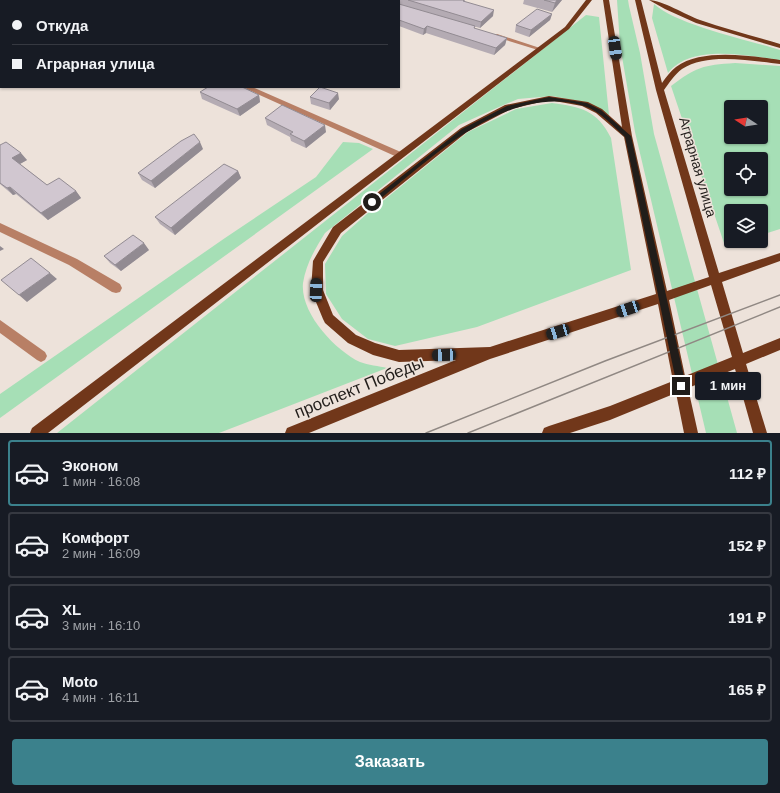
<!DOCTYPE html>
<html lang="ru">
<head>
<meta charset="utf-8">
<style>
	:root { --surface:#171b24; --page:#242831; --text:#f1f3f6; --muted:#9ea1a6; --line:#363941; --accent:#3b818c }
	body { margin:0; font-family:Arial,sans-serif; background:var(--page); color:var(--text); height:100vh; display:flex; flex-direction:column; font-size:15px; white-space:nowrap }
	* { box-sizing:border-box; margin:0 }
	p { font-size:13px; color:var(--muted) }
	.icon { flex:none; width:22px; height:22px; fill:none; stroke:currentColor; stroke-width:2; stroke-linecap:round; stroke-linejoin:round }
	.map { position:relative; height:433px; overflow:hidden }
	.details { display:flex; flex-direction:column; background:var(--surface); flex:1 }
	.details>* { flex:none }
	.top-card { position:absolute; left:0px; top:0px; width:400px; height:88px; box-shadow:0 1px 3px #0004; display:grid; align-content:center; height:88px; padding:0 12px; background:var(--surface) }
	.needle { width:26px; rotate:282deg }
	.buttons { position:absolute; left:724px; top:100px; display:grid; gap:8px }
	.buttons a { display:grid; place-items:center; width:44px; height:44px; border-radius:4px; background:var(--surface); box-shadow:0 1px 3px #0004; font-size:20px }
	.end { position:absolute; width:18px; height:18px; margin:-9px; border:5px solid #211d1a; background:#fff; box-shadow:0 0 0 2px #fff }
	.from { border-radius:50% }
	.bubble { position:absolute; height:28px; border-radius:4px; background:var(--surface); box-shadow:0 1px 3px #0004; font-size:13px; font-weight:700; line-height:28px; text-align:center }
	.car { position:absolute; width:12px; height:24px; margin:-12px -6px; border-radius:5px; box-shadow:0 0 3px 1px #0007; background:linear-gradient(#222 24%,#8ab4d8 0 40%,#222 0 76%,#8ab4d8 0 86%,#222 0) }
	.top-card b { display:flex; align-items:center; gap:14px; height:38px; font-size:15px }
	.top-card b+b { border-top:1px solid var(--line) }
	.top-card i { width:10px; height:10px; background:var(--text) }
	ul { padding:7px 0 0; list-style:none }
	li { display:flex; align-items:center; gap:12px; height:66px; margin:0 8px 6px; padding:0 4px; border:2px solid var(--line); border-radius:4px }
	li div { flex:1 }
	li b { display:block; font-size:15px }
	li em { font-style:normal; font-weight:700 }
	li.active { border-color:var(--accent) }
	li>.icon { width:36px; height:36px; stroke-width:1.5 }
	.action { display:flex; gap:8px; margin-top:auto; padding:8px 12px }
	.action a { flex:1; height:46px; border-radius:4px; background:var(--accent); color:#fff; font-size:16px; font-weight:700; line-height:46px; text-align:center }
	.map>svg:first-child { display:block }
	.green { fill:#a6dfb6; fill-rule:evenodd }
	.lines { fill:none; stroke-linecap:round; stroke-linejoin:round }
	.street { fill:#b87f65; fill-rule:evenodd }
	.primary { fill:#71371a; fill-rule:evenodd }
	.tram { stroke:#908883; stroke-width:1.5 }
	.wall { fill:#b4abb3 }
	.shaded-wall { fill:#928b92 }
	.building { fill:#d1c7d0; stroke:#928b92 }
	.route { fill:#211d1a }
	.labels { text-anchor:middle; stroke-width:3; stroke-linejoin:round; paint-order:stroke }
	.street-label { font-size:14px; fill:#211d1a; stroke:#ede2da }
	.near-street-label { font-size:17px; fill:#211d1a; stroke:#ede2da }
</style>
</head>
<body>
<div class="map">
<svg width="780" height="433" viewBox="0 0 780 433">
	<rect width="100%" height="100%" fill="#ede2da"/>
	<path class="green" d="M617,0H628L629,6L640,53L654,134L737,433H706L635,132L620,45Z
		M654,4C677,25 748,40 780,50V60C746,56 692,43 668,73L652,18Z
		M586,15L599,17L609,115L590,103L552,96L518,99L499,107L459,125L325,233C315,249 306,264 303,283C300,313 335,350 360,362C368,365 379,366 387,368L219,433H57Z
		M735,63L780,66V229L761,235V211H731V241H742L725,246L671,86C696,67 703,65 735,63ZM731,107H761V137H731ZM731,159H761V189H731Z
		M552,103C581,107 597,110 611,138L631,270L477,327L395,346L368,339L342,319L326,294L325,264L342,236L368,213L468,132L516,109Z
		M343,142L359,143L373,149L0,418V394L225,238L316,177Z"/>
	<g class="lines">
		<path class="street" d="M493,34H497L543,49L538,50L493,36Z
			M242,87H252L403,153L404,155L400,158L397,157Z
			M0,223L77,259L120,284L122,288L120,292L116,293L112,292L69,265L0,232Z
			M0,320L45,352L47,356L45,360L41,362L37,360L0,333Z"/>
		<path class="primary" d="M586,0H592L569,29L48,433H30L32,428L565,27Z
			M603,0H609L632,136L667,291L709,277L656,90L635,0H641L662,83C666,77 671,71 676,67C702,48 750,56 780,60V64C752,61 707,52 682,69C675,74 669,83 664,90L719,273L780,253V261L722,282L743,353L780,338V350L746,364L767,433H753L735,369L688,388L698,433H684L676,393L610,420L570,433H542L544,428L549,426L610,406L673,381L658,304L490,359L309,433H285L287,428L456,360L399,362L373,355L348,343L325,323L323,319L311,290L313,261L333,227L461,128L505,105L549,96L588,102L602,109L622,127ZM549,100L582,106L596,113L624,137L656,294L490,347L399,350L375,343L356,335L333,315L323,290V262L341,233L467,132L511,109ZM711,285L732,357L685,376L669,300Z
			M649,0C662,0 686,15 700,20C726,29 753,36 780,44V48L696,23L665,9Z"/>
		<path class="tram" d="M426,433L605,361L780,295
			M468,433L780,307"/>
	</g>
	<path class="wall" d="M303,0H465V2L493,16L480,28L399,4V1H303Z
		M524,0H562L552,12L523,4Z
		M399,4L475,26V29L507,38L505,45L494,55L426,33L423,35L399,26Z
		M552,14L550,20L529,37L515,32L516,25Z
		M208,87H246L247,90L259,95L260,102L240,116L202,99L200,92Z
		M310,97L339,99L330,110L311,104Z
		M265,118L326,132L306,148L291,141L290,137L267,125Z
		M0,145L27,160L20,164L47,185L76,191L81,198L48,220L16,194L13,195L0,184Z
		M203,149L155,188L142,180L138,173Z
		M238,171L241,178L175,235L160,224L155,217Z
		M149,250L121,271L110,263L104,256Z"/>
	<path class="shaded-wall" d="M557,0H562L552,12L555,3Z
		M494,10L493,16L480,28L481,22Z
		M552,14L550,20L529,37L531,30Z
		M427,26L426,33L423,35L424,29Z
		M507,38L505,45L494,55L496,48Z
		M338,93L339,99L330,110L329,103Z
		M259,95L260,102L240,116L237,109Z
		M325,125L326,132L306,148L304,141Z
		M200,142L203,149L155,188L151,181Z
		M21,153L27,160L18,165L12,158Z
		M238,171L241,178L175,235L171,228Z
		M10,187L16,194L13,195L7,188Z
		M76,191L81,198L48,220L41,213Z
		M144,243L149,250L121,271L115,265Z
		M0,246L4,249L0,251Z
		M50,273L57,279L27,302L19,295Z"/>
	<path class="building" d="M63,0H92L96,1H61Z
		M140,0H158V1H138Z
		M309,0H398V1H312Z
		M408,0H464L463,1L494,10L481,22Z
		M544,0H557L555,3Z
		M399,4L475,26L474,28L507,38L496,48L427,26L424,29L399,20Z
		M537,9L552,14L531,30L516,25Z
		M208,87H242L259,95L237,109L200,92Z
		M320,87L338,93L329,103L310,97Z
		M282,105L325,125L304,141L290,134L293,132L265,118Z
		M194,134L200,142L151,181L138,173L181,141Z
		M6,142L21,153L12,158L47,185L59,178L76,191L41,213L10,187L7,188L0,183V145Z
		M224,164L238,171L171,228L155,217Z
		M133,235L144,243L115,265L104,256Z
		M31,258L50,273L19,295L1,280Z"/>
	<path class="route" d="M549,97L587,103L601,110L631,136L686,386L684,389H678L677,386L625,137C613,126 600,111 584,106C507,82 430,160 374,204L369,202L462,129L507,106Z"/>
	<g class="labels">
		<g class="street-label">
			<text transform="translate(698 167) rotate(74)" y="5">Аграрная улица</text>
		</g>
		<g class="near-street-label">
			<text transform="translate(359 387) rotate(-22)" y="6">проспект Победы</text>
		</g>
	</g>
</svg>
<div class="buttons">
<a><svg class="needle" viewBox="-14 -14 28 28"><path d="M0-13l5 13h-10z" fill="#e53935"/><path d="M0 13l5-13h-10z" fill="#9ea1a6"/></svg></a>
<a><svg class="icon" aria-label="locate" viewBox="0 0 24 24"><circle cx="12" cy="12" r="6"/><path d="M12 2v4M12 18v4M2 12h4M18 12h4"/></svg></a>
<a><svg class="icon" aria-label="layers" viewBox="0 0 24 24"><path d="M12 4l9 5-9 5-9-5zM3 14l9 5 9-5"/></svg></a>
</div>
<i class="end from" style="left:372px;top:202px"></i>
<i class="end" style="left:681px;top:386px"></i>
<div class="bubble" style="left:695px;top:372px;width:66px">1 мин</div>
<i class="car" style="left:615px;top:48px;rotate:172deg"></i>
<i class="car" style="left:316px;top:290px;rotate:2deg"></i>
<i class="car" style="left:628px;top:309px;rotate:251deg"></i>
<i class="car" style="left:558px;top:332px;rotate:253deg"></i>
<i class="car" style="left:444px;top:355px;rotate:268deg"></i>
<div class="top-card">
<b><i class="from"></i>Откуда</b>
<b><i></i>Аграрная улица</b>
</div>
</div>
<section class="details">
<ul>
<li class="active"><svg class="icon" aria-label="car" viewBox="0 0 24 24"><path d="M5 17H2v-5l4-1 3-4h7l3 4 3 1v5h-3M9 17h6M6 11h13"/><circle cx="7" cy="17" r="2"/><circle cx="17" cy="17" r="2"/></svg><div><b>Эконом</b><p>1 мин · 16:08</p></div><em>112 ₽</em></li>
<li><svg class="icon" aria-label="car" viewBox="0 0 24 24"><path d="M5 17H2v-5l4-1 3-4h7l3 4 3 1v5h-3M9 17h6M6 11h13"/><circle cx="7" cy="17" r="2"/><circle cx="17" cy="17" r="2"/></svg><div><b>Комфорт</b><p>2 мин · 16:09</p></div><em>152 ₽</em></li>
<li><svg class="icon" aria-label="car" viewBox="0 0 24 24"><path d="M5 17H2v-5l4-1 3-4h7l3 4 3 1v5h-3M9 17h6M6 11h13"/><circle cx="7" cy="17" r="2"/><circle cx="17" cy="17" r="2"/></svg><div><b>XL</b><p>3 мин · 16:10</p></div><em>191 ₽</em></li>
<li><svg class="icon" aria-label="car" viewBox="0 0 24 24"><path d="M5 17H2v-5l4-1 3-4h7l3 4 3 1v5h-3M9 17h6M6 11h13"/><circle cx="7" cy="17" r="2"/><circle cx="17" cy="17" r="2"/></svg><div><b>Moto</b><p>4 мин · 16:11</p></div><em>165 ₽</em></li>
</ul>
<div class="action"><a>Заказать</a></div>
</section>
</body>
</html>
